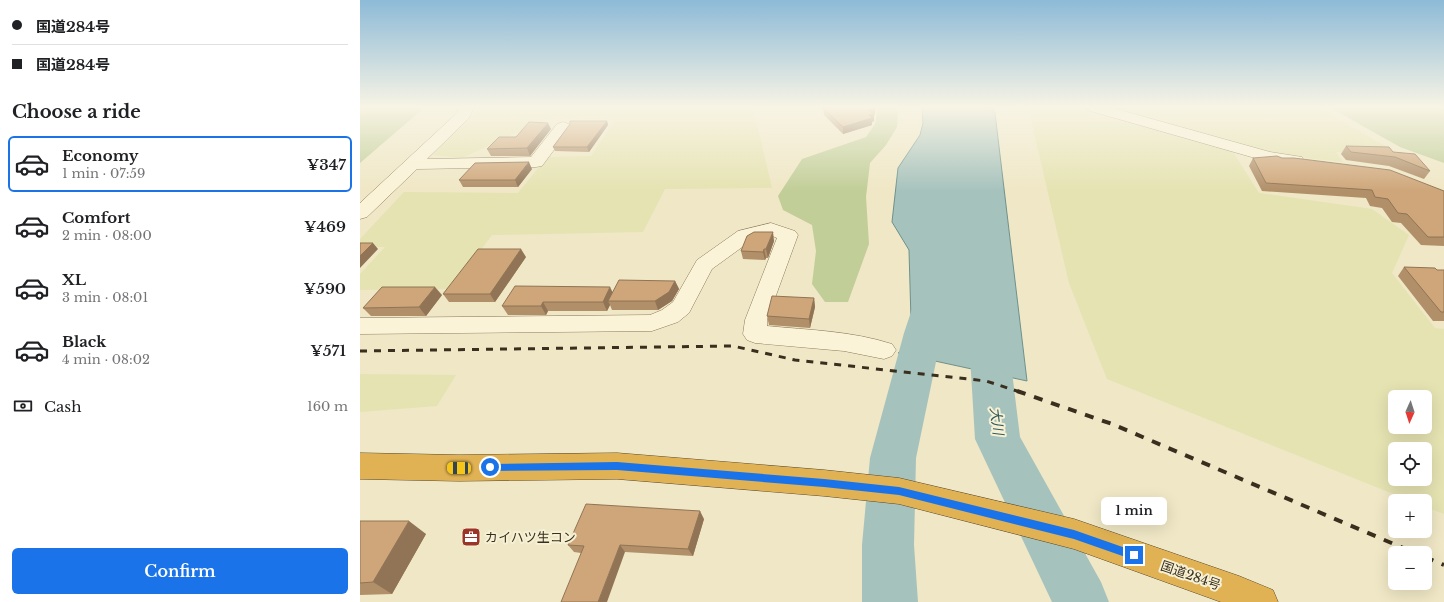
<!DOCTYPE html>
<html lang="en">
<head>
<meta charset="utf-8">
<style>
	:root { --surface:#fff; --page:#f2f2f2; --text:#202124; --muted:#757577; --line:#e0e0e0; --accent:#1a73e8 }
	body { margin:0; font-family:"Libre Baskerville","Noto Sans JP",serif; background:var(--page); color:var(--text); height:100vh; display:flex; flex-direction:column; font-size:15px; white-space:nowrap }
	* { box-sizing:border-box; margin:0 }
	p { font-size:13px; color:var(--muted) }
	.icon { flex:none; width:22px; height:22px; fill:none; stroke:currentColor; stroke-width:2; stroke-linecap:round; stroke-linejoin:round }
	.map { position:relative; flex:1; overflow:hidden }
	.sheet { display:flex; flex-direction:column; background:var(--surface); width:360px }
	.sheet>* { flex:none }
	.hud { display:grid; align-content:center; height:88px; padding:0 12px; background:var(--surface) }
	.needle { width:26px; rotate:183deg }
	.tools { position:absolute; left:1028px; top:390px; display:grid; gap:8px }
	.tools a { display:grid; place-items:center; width:44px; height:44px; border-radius:6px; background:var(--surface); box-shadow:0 4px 16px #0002; font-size:20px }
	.end { position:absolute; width:18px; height:18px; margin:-9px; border:5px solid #1a73e8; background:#fff; box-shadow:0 0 0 2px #fff }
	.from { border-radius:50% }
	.bubble { position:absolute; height:28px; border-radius:6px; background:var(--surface); box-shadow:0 4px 16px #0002; font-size:13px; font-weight:600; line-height:28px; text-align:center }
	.car { position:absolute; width:12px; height:24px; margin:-12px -6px; border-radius:5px; box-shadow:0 0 3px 1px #0007; background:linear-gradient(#f5c518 24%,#345 0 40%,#f5c518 0 76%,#345 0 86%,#f5c518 0) }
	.hud b { display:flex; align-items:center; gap:14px; height:38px; font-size:15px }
	.hud b+b { border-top:1px solid var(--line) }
	.hud i { width:10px; height:10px; background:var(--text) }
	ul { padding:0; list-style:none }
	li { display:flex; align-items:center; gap:12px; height:56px; margin:0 8px 6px; padding:0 4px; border:2px solid transparent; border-radius:6px }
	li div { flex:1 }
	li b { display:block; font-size:15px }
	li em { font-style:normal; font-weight:600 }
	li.active { border-color:var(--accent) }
	li>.icon { width:36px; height:36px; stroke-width:1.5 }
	h2 { padding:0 12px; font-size:18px; line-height:48px }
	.pay { display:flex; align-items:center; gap:10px; height:44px; padding:0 12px; font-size:15px }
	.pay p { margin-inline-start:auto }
	.action { display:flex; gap:8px; margin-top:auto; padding:8px 12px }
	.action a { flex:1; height:46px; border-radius:6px; background:var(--accent); color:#fff; font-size:16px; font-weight:600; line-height:46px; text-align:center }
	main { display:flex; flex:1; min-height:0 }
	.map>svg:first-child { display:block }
	.farmland { fill:#e5e3b2; fill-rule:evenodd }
	.green { fill:#c1ce98 }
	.water { fill:#a6c2bd; stroke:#6d918c }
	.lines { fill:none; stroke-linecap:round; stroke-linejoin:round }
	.river { fill:#a6c2bd; fill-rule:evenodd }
	.minor-casing { stroke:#8b795a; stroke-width:1 }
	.highway-casing { stroke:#58472e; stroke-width:1 }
	.minor { fill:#faf3d8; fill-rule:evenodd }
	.highway { fill:#e0b254; fill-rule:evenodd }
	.rail-far1 { stroke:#3a2f1e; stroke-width:3; stroke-dasharray:7 7; stroke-linecap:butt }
	.rail { stroke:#3a2f1e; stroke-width:4; stroke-dasharray:9 9; stroke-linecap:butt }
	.wall { fill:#b18f69 }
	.shaded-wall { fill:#907455 }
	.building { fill:#cea67a; stroke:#907455 }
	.route { fill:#1a73e8 }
	.labels { text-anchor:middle; stroke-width:4; stroke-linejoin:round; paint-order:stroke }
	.near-poi-label { font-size:13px; fill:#3a2f1e; stroke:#f6f0d4; text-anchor:start }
	.near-street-label { font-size:13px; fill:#3a2f1e; stroke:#f6f0d4 }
	.near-water-label { font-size:14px; font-style:italic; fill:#2e585a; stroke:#f6f0d4 }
</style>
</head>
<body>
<main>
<section class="sheet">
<div class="hud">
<b><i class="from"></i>国道284号</b>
<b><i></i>国道284号</b>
</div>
<h2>Choose a ride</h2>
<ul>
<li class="active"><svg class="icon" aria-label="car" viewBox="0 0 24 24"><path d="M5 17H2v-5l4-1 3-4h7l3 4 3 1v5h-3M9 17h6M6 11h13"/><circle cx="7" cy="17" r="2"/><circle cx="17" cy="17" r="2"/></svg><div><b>Economy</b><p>1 min · 07:59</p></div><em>¥347</em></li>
<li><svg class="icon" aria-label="car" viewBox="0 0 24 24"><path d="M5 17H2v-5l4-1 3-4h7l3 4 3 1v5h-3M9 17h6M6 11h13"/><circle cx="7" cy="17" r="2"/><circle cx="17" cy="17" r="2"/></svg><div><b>Comfort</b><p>2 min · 08:00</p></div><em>¥469</em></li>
<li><svg class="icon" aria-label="car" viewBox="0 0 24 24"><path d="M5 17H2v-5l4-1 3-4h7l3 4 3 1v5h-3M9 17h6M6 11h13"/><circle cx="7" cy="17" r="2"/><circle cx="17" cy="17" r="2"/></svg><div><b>XL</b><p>3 min · 08:01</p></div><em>¥590</em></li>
<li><svg class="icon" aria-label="car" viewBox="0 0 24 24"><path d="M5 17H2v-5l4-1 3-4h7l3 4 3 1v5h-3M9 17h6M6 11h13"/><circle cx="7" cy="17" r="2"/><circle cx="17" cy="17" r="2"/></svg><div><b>Black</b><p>4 min · 08:02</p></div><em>¥571</em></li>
</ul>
<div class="pay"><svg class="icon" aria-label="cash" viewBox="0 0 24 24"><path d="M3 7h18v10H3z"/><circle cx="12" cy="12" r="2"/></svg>Cash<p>160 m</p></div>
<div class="action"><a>Confirm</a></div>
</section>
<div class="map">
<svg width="1084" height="602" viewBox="0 0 1084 602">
	<rect width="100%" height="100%" fill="#efe7c5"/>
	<path class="farmland" d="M117,107H393L412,188L305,189L283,232L132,235L92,289L0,290V274L25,247H0V239L44,192L158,193L187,157L231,156L255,120L186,119L102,158L73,155L117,111Z
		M668,107H723L871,149L899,193L1012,209L1049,235L1032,273L1075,328L1084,329V514L1065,507V501H1051L747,379L709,283ZM1035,397H1065V427H1035ZM1035,449H1065V479H1035Z
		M743,107H958L1039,154L976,152L983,162L909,154Z
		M0,374L96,375L77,406L0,412Z"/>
	<path class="green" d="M0,107H65L0,163Z
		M521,107H535L538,113L537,127L526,145L510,163L506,197L509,244L488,302H465L452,284L456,251L452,225L423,210L418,196L442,159L506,137L515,124L518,110Z
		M969,107H1084V163L1040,147Z"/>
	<path class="water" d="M562,107H632L635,113L667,381L538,353L548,346L551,320L549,250L532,222L538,168L560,135L563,123Z"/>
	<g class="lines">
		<path class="river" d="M571,296L584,300L590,309L582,333L556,458L554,545L558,602H502V545L510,458L544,333L552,309L558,300Z
			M627,309L641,313L646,323L660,437L741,582L749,602H692L615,439L608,323L613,313Z"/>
		<g class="minor-casing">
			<path id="minor" d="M99,107H114L109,118L67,159L171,157L197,124L203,122L209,124L211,127L182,166L176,167L57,169L7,217L0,219V203L97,113Z
				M725,107H749L910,152L942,157L944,161L942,165L936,166L909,162L727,110Z
				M411,223L435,231L438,235L407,320V326C449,330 492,331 532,344L536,350L532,356L524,359L484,351L395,343L387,340L383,334L385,320L417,238L410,235L392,240L352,269L329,313L318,322L292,331L0,334V318L290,315L302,310L313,302L337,260L378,231Z"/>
		</g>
		<g class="highway-casing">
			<path id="highway" d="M0,453L99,455L257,453L464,470L539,478L714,519L879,576L913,590L918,602H861L714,549L539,504L464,496L257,479L99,481L0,479Z"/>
		</g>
		<use href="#minor" class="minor"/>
		<use href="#highway" class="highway"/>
		<path class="rail-far1" d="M0,351L373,346L435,360L626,381L660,392"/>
		<path class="rail" d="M657,391L752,424L1055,553
			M1065,557L1084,565"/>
	</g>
	<path class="wall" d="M463,108H515V115H514V121L512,122V125L483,134L464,115Z
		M247,121L248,125L229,152L195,151L193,147L210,124Z
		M191,129L170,156H131L127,149Z
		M986,146L1033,152L1070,171L1064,179L1029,166L986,160L981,154Z
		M893,158H922L1084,191V246L1061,245L1041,223L1032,222L1022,208L1010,206L1006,198L902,191L889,166Z
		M172,169L158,187H103L99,180Z
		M414,241L408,258H406L405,260L383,259L381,251Z
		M166,257L135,302H89L83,294Z
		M1044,267L1077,270H1084V321H1073L1038,276Z
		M315,281L319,289L312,301L298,310H252L250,305L247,311H188L186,315H148L142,306L253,292Z
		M82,295L66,316H11L3,308Z
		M454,298L455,307L450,328L409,325L407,316Z
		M344,519L333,556L265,552L221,553L214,552L208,545Z
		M0,521L66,534L32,594L0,595Z"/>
	<path class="shaded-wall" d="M515,108V115H514V121L512,122V125L483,134V127L508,110Z
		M247,121L248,125L229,152L227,147Z
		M188,123L191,129L170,156L167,148Z
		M169,162L172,169L158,187L155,180Z
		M413,232L414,241L408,258L406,249Z
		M13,243L18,249L0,268V256Z
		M161,249L166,257L135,302L130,294Z
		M404,249L406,258L405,260L403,252Z
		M315,281L319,289L312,301L298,310L295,301Z
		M75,287L82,295L66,316L59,307Z
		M250,287L254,295L248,301L250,305L247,311L243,302Z
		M454,298L455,307L450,328L449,319Z
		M183,302L188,311L186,315L181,306Z
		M340,511L344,519L333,556L328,549Z
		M49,521L66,534L32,594L13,582Z
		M260,545L265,552L247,602H238Z"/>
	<path class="building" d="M467,107H515V108L508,110L514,114L509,115L512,118L483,127L463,108Z
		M210,121H247L227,147H193L210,124Z
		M169,122L188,123L167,148L127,149L139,137H156Z
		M986,146L1029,147L1033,152L1055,154L1070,171L1035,157L991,152Z
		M917,156L922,158H934L1030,170L1084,191V237H1068L1047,214L1038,213L1028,199L1015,197L1012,190L906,183L893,158Z
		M169,162L155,180H99L115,163Z
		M394,232H413L406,249H404L403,252L381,251L387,236Z
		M0,243H13L0,256Z
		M118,249H161L130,294H83Z
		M1044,267L1075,268L1077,270H1084V312H1081Z
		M259,280L315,281L309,292L295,301H248Z
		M155,286L250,287L243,302H183L181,306H142Z
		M22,287H75L59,307L3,308Z
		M412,296L454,298L449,319L407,316Z
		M226,504L340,511L328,549L260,545L238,602H201L224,546L208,545Z
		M0,521H49L13,582L0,583Z"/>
	<linearGradient id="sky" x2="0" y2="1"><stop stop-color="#8dbad7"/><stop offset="0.56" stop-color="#f8f4e5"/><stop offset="1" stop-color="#f8f4e5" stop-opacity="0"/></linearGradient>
	<rect width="1084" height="191" fill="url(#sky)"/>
	<path class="route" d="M257,462L464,479L539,487L714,530L774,551L777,552L778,555L777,558L774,560L714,539L539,495L464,487L257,470L130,471L126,467L130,464Z"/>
	<defs>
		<g id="office-square" transform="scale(1)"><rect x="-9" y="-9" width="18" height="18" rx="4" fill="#9b3529" stroke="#f6f0d4"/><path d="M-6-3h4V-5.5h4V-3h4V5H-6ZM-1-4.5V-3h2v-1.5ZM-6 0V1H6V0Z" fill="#fff"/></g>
	</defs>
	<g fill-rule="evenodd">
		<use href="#office-square" x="111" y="537"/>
	</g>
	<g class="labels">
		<g class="near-poi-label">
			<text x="125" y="542">カイハツ生コン</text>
		</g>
		<g class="near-street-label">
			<text transform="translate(831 575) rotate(19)" y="5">国道284号</text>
		</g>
		<g class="near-water-label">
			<text transform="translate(637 421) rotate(83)" y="5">大川</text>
		</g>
	</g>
</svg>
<div class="tools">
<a><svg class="needle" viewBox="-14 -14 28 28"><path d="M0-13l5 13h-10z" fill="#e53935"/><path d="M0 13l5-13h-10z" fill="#757577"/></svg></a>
<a><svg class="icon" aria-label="locate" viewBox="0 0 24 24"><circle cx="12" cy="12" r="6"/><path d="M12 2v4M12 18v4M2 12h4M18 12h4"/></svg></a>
<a>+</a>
<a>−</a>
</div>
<i class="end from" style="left:130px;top:467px"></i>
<i class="end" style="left:774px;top:555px"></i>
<div class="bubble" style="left:741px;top:497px;width:66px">1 min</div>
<i class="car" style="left:99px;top:468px;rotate:271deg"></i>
</div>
</main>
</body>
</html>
